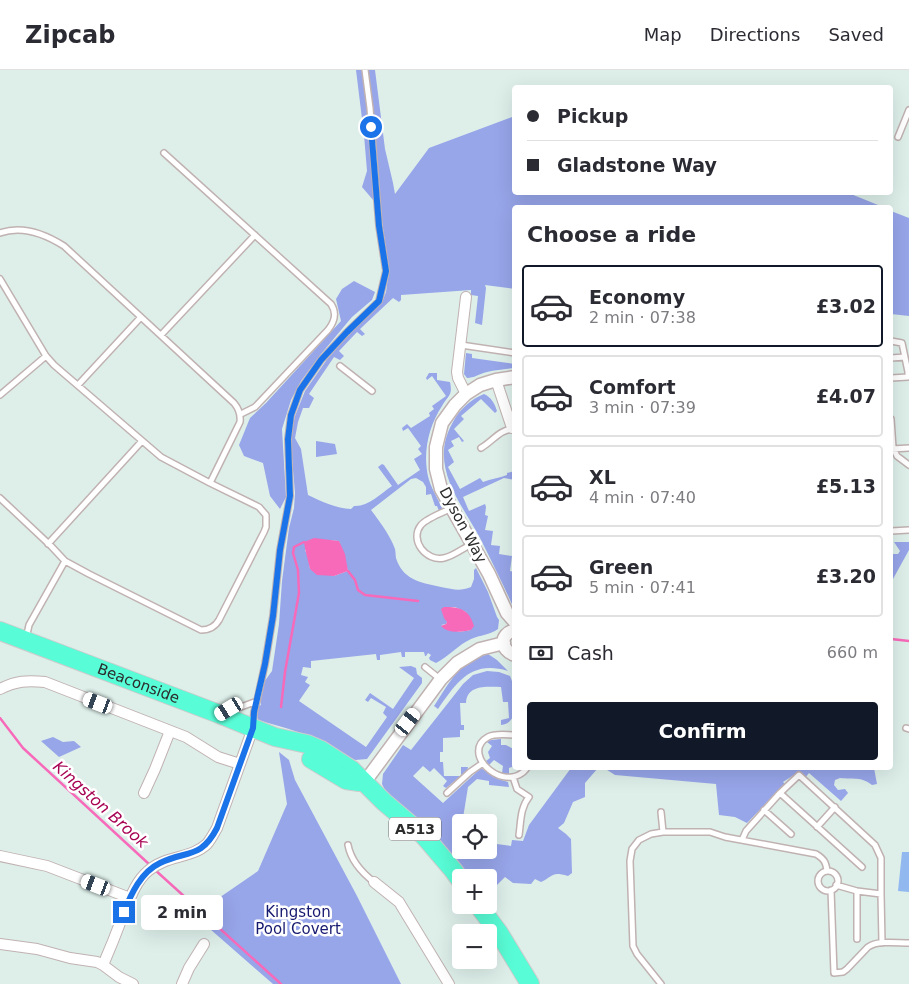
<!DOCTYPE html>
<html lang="en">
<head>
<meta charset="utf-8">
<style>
	:root { --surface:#fff; --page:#f2f2f3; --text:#2b2b33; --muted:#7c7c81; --line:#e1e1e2; --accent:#111827 }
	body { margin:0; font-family:"DejaVu Sans",sans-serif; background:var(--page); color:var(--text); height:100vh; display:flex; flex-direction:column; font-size:19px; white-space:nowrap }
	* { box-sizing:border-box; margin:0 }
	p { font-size:16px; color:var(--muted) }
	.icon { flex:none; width:28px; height:28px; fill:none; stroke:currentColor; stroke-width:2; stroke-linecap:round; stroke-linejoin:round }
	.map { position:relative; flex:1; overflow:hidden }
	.side { position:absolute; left:512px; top:135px; width:381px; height:565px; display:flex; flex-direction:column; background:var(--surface); border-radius:5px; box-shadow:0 5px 20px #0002 }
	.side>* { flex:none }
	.banner { position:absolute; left:512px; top:15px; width:381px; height:110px; border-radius:5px; box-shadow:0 5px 20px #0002; display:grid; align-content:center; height:110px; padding:0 15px; background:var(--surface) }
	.controls { position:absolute; left:452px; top:744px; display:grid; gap:10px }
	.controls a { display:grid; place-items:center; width:45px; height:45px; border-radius:5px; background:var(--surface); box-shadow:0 5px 20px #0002; font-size:25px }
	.end { position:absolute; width:22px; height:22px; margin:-11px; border:6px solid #1a73e8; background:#fff; box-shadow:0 0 0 2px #fff }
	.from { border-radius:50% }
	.bubble { position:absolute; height:35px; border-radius:5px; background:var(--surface); box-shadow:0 5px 20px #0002; font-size:16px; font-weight:700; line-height:35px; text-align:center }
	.car { position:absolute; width:15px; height:30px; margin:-15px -8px; border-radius:6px; box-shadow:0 0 4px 1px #0007; background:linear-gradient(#fff 24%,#345 0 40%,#fff 0 76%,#345 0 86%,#fff 0) }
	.banner b { display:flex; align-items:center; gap:18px; height:48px; font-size:19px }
	.banner b+b { border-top:1px solid var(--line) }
	.banner i { width:12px; height:12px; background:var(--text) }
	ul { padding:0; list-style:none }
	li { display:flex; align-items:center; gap:15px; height:82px; margin:0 10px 8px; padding:0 5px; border:2px solid var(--line); border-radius:5px }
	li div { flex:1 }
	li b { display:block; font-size:19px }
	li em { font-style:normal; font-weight:700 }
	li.active { border-color:var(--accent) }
	li>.icon { width:45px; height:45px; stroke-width:1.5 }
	h2 { padding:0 15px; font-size:22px; line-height:60px }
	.pay { display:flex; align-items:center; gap:12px; height:55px; padding:0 15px; font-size:19px }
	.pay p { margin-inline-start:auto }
	.button { display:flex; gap:10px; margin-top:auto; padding:10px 15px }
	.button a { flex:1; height:58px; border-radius:5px; background:var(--accent); color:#fff; font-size:20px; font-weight:700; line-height:58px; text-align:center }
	header { display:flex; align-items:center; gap:30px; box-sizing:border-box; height:70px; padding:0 25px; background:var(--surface); border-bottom:1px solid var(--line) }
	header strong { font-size:24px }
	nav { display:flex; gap:28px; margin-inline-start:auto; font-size:18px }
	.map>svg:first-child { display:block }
	.green { fill:#97a5e9; fill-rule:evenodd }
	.pitch { fill:#92b8f0 }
	.water { fill:#f76aba }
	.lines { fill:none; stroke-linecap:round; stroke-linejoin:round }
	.stream { stroke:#f76aba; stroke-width:2.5 }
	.service-casing { stroke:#c1b2b2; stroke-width:8 }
	.minor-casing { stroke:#c1b2b2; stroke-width:12 }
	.tertiary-casing { stroke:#c1b2b2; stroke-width:15 }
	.trunk-casing { stroke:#ccc; stroke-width:20 }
	.service { stroke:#fff; stroke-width:5 }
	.minor { stroke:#fff; stroke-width:10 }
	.tertiary { stroke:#fff; stroke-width:12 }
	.trunk { stroke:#58fcd6; stroke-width:18 }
	.route { stroke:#1a73e8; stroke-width:6 }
	.labels { text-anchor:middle; stroke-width:5; stroke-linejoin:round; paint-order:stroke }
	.shield { fill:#fff; stroke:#6b6b6b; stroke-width:1 }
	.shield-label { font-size:14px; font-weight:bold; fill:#2c2c2c }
	.street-label { font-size:15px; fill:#2c2c2c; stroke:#fff }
	.park-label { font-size:15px; fill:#161970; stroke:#fff }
	.water-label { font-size:16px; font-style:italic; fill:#a80454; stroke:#fff }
</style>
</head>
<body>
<header>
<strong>Zipcab</strong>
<nav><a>Map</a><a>Directions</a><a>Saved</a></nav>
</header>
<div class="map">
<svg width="909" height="914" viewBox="0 0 909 914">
	<rect width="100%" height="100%" fill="#deefea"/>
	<path class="green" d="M356,0H375L385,79L393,113L395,124L429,78L515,46V122H846L883,137L515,138V219L485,215L486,218L482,255L475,253L478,226L471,225V220L401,225V230L399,232L393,228L360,259L365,264L362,266L357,262L339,281L344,286L340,290L334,287L309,324L314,328L309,338H303L298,352L295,368L301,379L308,425C322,432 336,438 351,439L354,436C368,437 380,424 392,416L378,397L382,394L384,395L398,415L420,400L414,389L422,384L418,379L421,376L408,358L403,361L402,358L407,354L411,358L430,346L429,343L434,339L432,336L446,326L432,306L427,310L426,308L429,303H437V310L450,312C453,326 448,325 442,336C428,357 422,385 429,410C432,419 438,429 442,438V440L439,441L437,436H435L431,424L426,425V417L423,412L416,408L411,409L371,440C380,452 390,465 395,479C396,483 395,487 397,491C405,511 423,513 441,517C453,519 459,522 471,517L474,509V500L476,498L488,522L497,547L499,550L498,559C490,565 480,565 471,569C458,575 449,586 436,593L430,590L429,588L431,585L428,583L426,586H425L424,582H405V587H402L401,582L380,585V590H377L376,584L311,591V598L303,597L301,605L308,607L305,612L310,615L299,631L366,677L387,647L383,643L386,637L371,628L368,632L365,630L370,623L393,639L414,608L399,597L411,596L416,598L417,604L422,608V613L367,689L355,690L312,667L289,659L258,650L257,644L259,636L261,635L260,626L264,612L272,601L279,554L282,511L289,458L294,438L295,423L291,377V364L295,346L305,321L328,288L346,268L382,232L386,222L389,200L380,138L362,117L367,101L364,65ZM328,470L339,471L348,501L334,506L310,499L308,487L305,480ZM444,537H455L466,542L471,560L459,562L441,555L446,554L447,552Z
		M891,141L909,148V246L891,244Z
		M354,211L375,222L372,230L352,247L321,284L301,311L291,330L282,359L286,427L280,439L270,426L263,393L244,386L239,375L250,348L266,333L341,251L336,229L342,219Z
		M466,283L472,284V288L515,294V298C505,299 496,300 487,302C479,304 474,308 467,308L464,304Z
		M484,324C491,327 495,334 497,341L495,343L481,329L461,346L464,349L454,359L464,371L462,372L459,367L451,371L454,376L448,380L454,392L448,397L460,419L480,408L483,412C491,409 499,408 507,405V403L515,401V410L504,408L463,427L469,441L485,434L486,437L485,445L488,446L485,460L493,461L491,475L500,476L499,484L512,486L510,501L515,502V541C504,516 492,492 480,468C460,431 428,395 453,352C459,340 471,329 484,324Z
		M316,371L335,374L337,384L316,387Z
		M894,472H909V480L893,509V484H898L900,481Z
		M488,584L497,590L508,601C471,590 457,612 438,639L434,636C445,620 455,599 473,590C478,587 483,586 488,584Z
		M487,601L499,602L510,606C516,619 522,653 501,655V650L509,648L508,632H503L501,617C488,617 467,614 466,633H460L461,655H464V660H460V667L443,668V682H440V692H443L444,706H461V697H468L467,701L446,718L443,716L447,711L434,698L430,702L423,696L413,706L443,733L481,698L498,709L508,712L509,717L489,715V711L477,709L468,717L463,748L462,752H461V780H489V773L511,776L512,770L523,771L529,755L571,698H598L585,713V727L573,732L564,753L558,758L566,764L571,769L572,803L568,806C551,801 554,806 541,812L535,809L531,814L513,813L505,807L489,823V808L463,807L423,755L394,728L387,724L382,714L383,704L403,675L411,680L463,614L473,605Z
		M53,667L63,672L74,671L81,677L59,687L41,671Z
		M501,669V675H506L515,680V696L509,698V704L502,703L503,696L494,690L489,695L486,691L490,688L488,682L492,676L487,672L491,670Z
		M279,682L289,690L295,710L357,826L401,914H273L194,845L258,801L287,734Z
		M604,698H874L877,714L872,715C861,706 853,710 840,708L835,710L834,715L838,720L845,719L848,723L841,731L809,703L805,708L797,703L783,712L785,714L747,753L735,747L719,745L716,714L615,705Z"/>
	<path class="pitch" d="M902,782H909V822L898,821Z"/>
	<path class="water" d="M314,468L339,471L345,484L348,501L334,506L317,505L310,499C308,490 305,481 304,472Z
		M444,537C460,537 469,539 474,556L471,560C461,562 448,564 441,556L446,554L447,552L444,548L441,539Z"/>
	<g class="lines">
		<path class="stream" d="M348,501L355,510L358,520L365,525L418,531
			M891,569L909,571
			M281,637L285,602L299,523L298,500L293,483L294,477L304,472
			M0,648L23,678L150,795
			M154,799L281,914"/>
		<g class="service-casing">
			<path id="service" d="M898,67L909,40
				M164,83L331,234C337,243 335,251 328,260L255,337L241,344
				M0,163C22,155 45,164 64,176L234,333C239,339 241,344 240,352L210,413
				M0,209L46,286L54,295L161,387L210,413L259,437L266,445V457L264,462L219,550C215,557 209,560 201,560L89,504L65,491L51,476L0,428
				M161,265L255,165
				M891,271L902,273L908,302V307L891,308
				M461,275L515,283
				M891,288L905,287
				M340,296L372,321
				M78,315L141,247
				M0,325L46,286
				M891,349L893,378L897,386L909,395
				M481,378C493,371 500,359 514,359
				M892,379L909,378
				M452,438C444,442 427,448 421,455C409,470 426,492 444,488C454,486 463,478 472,474
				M891,461L909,460
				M48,474L142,371
				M26,569L29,555L65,491
				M425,597L440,609
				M224,642L229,639L241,637L257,631L265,594L273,546L280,480L290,426L288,369L291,345L300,320L321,290L347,262L379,231L386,201L379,156L370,38L365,0
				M253,656L254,642L257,631
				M906,658L909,659
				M515,665C507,665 495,663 488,667C461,682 499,720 522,703C524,702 526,699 527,698
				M513,707L517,719L529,727C520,738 521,752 519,765
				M447,723L470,702L483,693
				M780,723L799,705L875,775L881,788V824L882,873
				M764,740L791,764
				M661,742L663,762
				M817,757L835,737
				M742,770L746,761L780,723L862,797
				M348,775C351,791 361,802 374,812
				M818 811a10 10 0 1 1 20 0a10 10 0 1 1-20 0Z
				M836,815L857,821L881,824
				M831,820L834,903L843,902L847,899L868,877C879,870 896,873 909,873
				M857,821V869
				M661,914L637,884L633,876L630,791L632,779L639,770L651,764L663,762H710L725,767L816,784C824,789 826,792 827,801"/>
		</g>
		<g class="minor-casing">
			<path id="minor" d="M496,310L512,358
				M466,324L458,308L457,302L466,227
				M0,619C16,611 27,610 45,612L186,667L218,687L240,694
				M144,723L155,699L170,661
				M0,786L47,796L130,828
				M374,812L399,832L449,914
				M0,874L37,879L70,888L97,892L103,895L119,907L133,914
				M103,895C110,879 116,864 122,848C129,832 134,813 148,801C166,785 191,789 207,774C211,769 214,763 217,758L253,658
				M182,914L189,898L204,874"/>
		</g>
		<g class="tertiary-casing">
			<path id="tertiary" d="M515,307L496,310L480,315L466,324L455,335L442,353L436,377V399L441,419L489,504L507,543L515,552
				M515,560C499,564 500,580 515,585
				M364,713L441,609L457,593L480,579L504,573"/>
		</g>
		<g class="trunk-casing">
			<g id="trunk">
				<path id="s1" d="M0,561L219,644L275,667L307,674L321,680L352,700L384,732L424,766L453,800L461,811"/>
				<path d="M311,689L346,710L359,712"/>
				<path d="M478,835L499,863L530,914"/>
			</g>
		</g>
		<use href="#service" class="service"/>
		<use href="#minor" class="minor"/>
		<use href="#tertiary" class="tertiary"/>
		<use href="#trunk" class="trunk"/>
	</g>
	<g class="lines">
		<path class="route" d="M124,842C131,824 141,802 160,793C187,780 201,789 217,758L253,658L254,642L265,594L273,546L280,480L290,426L288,369L291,345L300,320L321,290L347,262L379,231L386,201L379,156L371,57"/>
	</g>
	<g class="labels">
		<rect class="shield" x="389" y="747.5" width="52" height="23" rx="4"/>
		<g class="shield-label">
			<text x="415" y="764">A513</text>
		</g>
		<g class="street-label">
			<text transform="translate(463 455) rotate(62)" y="5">Dyson Way</text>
			<text dy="5" stroke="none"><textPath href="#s1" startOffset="148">Beaconside</textPath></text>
		</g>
		<g class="park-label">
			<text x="298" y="847">Kingston<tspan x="298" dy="17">Pool Covert</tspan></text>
		</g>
		<g class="water-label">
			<text transform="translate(101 734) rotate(42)" y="6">Kingston Brook</text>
		</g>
	</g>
</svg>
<div class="controls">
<a><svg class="icon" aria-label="locate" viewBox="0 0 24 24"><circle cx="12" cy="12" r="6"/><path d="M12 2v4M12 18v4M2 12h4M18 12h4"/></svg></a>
<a>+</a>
<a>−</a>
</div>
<i class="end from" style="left:371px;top:57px"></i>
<i class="end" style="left:124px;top:842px"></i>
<div class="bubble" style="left:141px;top:825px;width:82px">2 min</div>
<i class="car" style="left:98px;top:633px;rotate:291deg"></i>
<i class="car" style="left:229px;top:639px;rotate:239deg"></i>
<i class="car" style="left:408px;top:652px;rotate:37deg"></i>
<i class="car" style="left:96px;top:815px;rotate:291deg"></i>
<div class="banner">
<b><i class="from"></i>Pickup</b>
<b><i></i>Gladstone Way</b>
</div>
<section class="side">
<h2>Choose a ride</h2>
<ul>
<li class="active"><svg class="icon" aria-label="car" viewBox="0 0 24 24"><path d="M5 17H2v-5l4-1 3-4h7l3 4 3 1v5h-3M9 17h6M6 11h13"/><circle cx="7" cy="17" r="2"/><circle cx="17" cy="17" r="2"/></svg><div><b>Economy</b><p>2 min · 07:38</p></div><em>£3.02</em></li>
<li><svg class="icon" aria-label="car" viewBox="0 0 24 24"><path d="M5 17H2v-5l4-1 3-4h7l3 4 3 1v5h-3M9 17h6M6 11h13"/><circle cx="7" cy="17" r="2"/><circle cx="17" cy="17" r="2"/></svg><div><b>Comfort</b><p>3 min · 07:39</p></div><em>£4.07</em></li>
<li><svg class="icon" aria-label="car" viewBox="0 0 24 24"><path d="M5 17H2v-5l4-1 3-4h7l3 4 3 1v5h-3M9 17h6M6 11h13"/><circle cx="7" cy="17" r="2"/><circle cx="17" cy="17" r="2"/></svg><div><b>XL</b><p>4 min · 07:40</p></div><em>£5.13</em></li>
<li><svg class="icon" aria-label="car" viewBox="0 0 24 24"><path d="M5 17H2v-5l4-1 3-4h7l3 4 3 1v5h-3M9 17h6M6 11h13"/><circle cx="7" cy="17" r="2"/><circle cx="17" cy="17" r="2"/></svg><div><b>Green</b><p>5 min · 07:41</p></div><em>£3.20</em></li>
</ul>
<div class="pay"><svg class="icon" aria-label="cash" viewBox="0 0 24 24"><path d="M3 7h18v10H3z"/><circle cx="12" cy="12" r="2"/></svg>Cash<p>660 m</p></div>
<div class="button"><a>Confirm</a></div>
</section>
</div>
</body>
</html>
